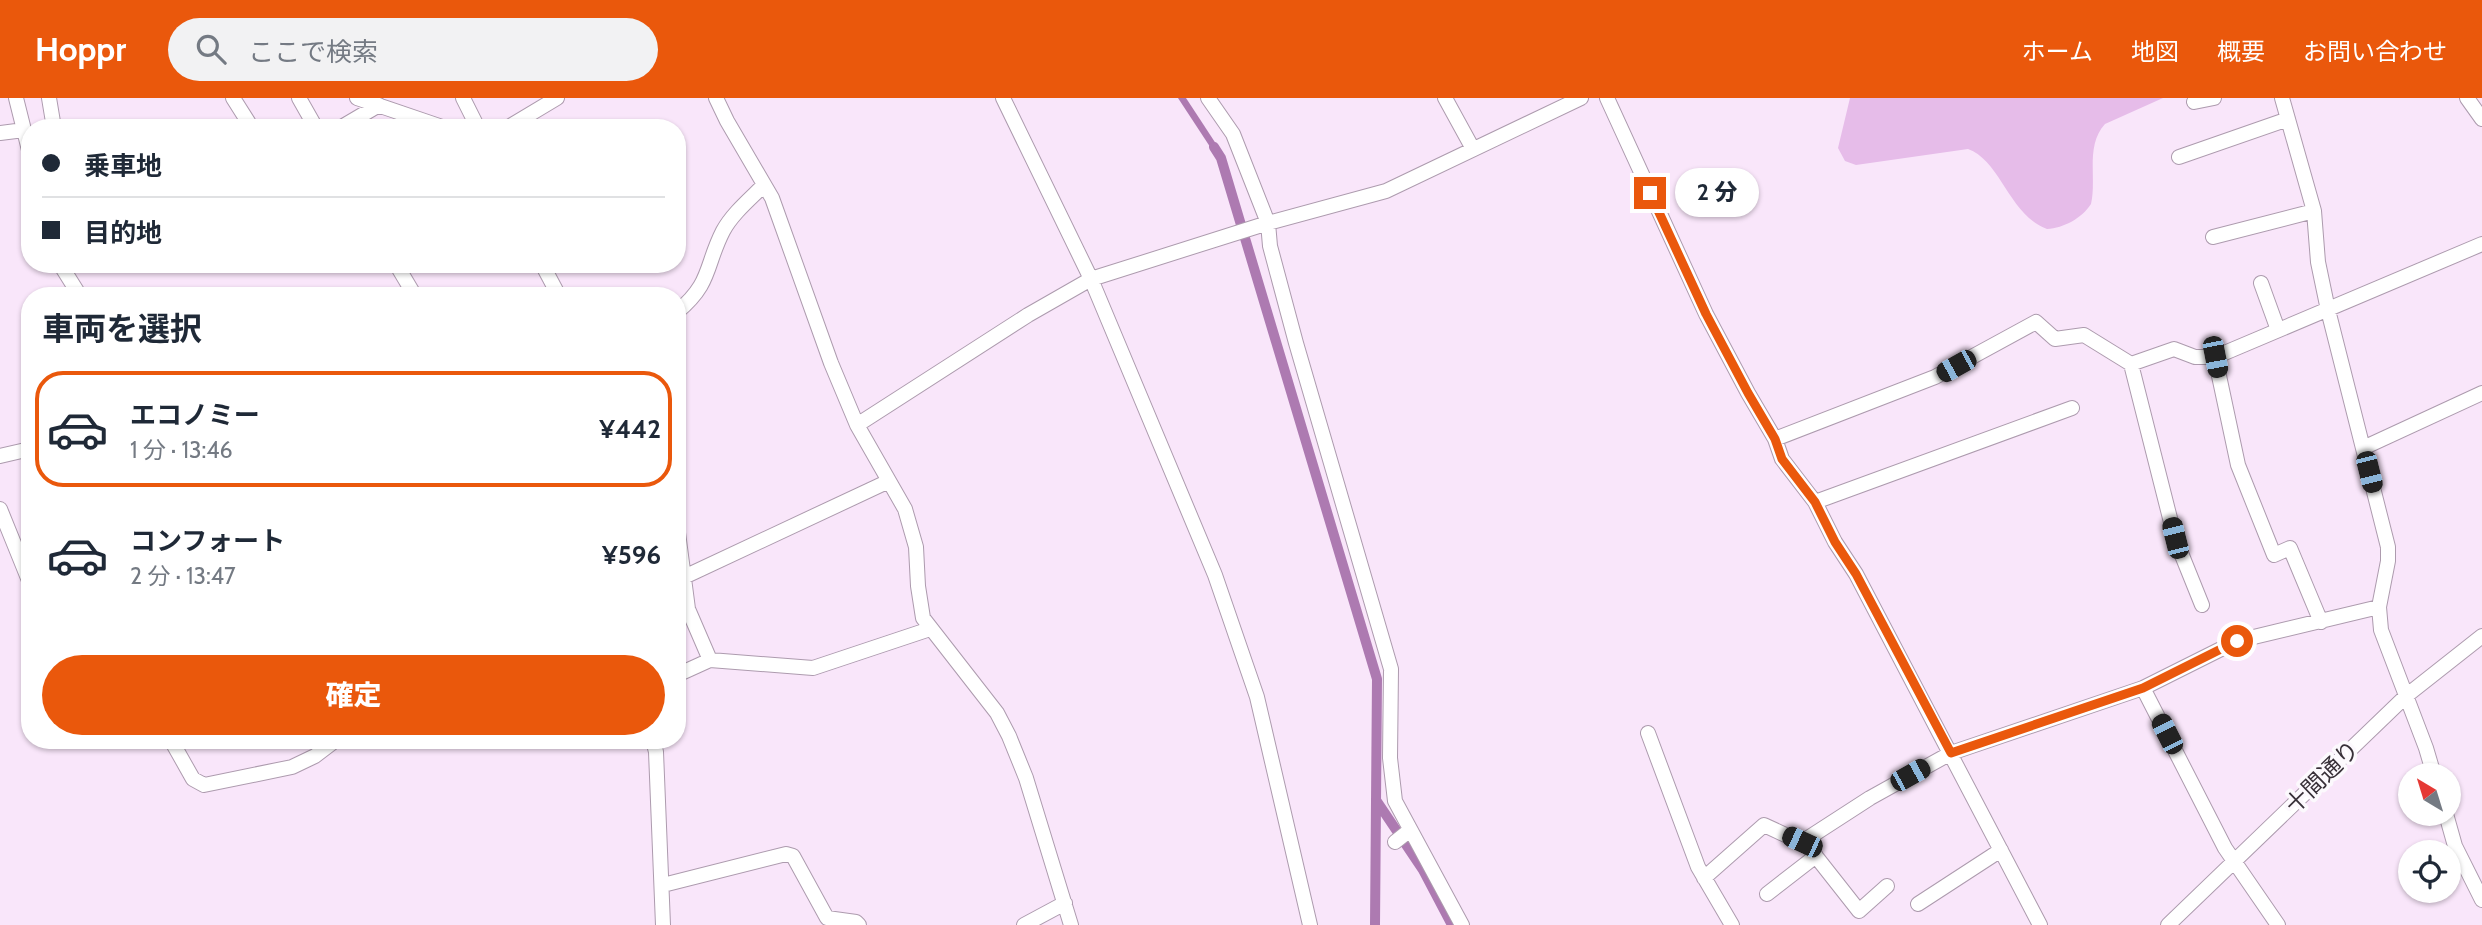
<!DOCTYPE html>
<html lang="ja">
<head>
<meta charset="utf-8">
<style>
	:root { --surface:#fff; --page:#f2f2f3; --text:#1f2937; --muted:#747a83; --line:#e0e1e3; --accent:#ea580c }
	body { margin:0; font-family:Cabin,"Noto Sans JP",sans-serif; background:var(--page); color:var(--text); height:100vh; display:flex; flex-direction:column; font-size:26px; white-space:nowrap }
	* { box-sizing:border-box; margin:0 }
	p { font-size:23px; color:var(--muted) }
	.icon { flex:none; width:38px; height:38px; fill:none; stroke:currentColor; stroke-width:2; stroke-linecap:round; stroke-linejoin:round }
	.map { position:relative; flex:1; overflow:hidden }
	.sheet { position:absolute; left:21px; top:189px; width:665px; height:462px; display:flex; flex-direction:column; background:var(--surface); border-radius:28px; box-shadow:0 2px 5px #0004 }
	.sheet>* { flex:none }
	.guide { position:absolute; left:21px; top:21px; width:665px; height:154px; border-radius:28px; box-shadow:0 2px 5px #0004; display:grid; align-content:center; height:154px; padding:0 21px; background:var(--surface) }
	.needle { width:46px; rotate:322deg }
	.controls { position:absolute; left:2398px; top:665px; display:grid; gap:14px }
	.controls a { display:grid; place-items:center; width:63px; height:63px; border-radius:50%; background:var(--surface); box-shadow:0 2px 5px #0004; font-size:35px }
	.end { position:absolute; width:32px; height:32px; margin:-16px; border:9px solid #ea580c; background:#fff; box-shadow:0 0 0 4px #fff }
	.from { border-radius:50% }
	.bubble { position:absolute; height:49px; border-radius:24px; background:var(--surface); box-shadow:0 2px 5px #0004; font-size:23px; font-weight:800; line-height:49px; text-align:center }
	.car { position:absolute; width:21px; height:42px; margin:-21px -10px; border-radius:9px; box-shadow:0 0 5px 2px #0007; background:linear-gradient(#222 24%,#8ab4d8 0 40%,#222 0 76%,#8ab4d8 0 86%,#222 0) }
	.guide b { display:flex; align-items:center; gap:24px; height:66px; font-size:26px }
	.guide b+b { border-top:2px solid var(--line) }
	.guide i { width:18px; height:18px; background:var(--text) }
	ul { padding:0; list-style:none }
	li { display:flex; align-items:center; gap:21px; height:116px; margin:0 14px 10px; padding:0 7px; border:4px solid transparent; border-radius:28px }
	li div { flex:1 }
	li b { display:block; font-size:26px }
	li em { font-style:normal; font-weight:800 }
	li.selected { border-color:var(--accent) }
	li>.icon { width:63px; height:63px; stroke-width:1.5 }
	h2 { padding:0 21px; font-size:32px; line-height:84px }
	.button { display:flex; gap:14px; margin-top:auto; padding:14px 21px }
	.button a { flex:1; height:80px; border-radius:42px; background:var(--accent); color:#fff; font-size:28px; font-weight:800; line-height:80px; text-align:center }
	header { display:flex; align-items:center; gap:42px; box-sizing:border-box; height:98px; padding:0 35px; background:var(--accent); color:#fff }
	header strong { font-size:33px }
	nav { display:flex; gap:38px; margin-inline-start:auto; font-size:24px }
	.search { width:490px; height:63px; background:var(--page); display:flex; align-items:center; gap:18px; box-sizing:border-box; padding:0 24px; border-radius:38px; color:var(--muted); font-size:26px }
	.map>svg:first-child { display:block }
	.green { fill:#e6bce9 }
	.water { fill:#ad7ab1 }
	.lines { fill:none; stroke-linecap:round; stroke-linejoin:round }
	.canal { stroke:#ad7ab1; stroke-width:10 }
	.minor-casing { stroke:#ad9bae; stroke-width:16 }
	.minor { stroke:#fff; stroke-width:14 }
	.route { stroke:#ea580c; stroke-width:9 }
	.labels { text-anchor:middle; stroke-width:7; stroke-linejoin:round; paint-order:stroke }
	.street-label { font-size:23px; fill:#383038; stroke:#fcf9fd }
</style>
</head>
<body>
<header>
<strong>Hoppr</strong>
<div class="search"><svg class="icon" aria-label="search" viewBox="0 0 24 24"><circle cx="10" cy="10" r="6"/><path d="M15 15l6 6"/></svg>ここで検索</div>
<nav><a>ホーム</a><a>地図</a><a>概要</a><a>お問い合わせ</a></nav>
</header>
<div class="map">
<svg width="2482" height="827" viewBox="0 0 2482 827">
	<rect width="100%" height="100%" fill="#f9e6fa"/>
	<path class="green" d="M1850,0H2163L2105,26C2085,48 2097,80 2091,106C2082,120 2064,130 2047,131C2009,117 2001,63 1968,51L1856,67L1845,63L1838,50Z"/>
	<path class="water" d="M1178,0H1186L1224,58L1218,61Z"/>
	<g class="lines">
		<path class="canal" d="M1214,49L1221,60L1377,581L1375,827
			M1376,702L1423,772L1452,827"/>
		<g class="minor-casing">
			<path id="minor" d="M16,0L30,56
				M49,0L54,30
				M233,0L252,30
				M299,0L316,30
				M357,0L445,30
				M463,0L478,30
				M716,0L727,23L772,100L831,265L857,327L905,411L916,449L918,488L923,520L997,615L1009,638L1026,680L1071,827
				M1003,0L1091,181L1215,477L1257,599L1310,827
				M1208,0L1233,36L1268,125L1270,148L1296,245L1391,571L1390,660L1395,703L1462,827
				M1445,0L1473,51
				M1607,0L1706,216L1748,295L1775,341L1782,361L1815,404L1835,444L1856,476L2040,827
				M2282,0L2314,113L2318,164L2328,212L2388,449V463L2379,509L2381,532L2426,650L2434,677
				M2467,0L2482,21
				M2194,4L2214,0
				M340,30L379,7
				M507,30L557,0
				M0,35L24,32
				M2179,59L2288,21
				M2213,139L2314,113
				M60,166L80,198
				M396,166L415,198
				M542,166L559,198
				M2261,185L2278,232
				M677,214C712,185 705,168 723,133C732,116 750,101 764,87
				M2131,266L2174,251L2195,259H2215
				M857,327L1028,217L1091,181L1268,125L1386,93L1581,0
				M1775,341L1935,279L2036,224L2055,241L2084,237L2131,266L2175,440L2202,507
				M2363,350L2482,295
				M0,358L30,351
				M1815,404L2072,310
				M0,411L30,485
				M677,427L688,511L710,562
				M684,479L889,383
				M2321,524L2290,450L2274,457L2238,367L2215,259L2482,146
				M677,577L710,562L813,570L930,531
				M2143,590L2225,750L2278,827
				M1648,635L1698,769L1732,827
				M171,642L193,681L204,687L292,669L315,658L336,642
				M653,642L656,654L663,827
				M2446,716L2455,748L2482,802
				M1395,744L1410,732
				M1802,744L1870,700L1951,655L2143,590L2237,543L2379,509
				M1704,780L1764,727L1807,747L1859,813L1887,788
				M663,787L786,756L793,758L827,820L856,824L859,827
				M1767,796L1816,758
				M1918,806L2001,752
				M1024,827L1065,805
				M2168,827L2406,598L2482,538"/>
		</g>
		<use href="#minor" class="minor"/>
	</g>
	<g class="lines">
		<path class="route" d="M1650,95L1706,216L1748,295L1775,341L1782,361L1815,404L1835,444L1856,476L1951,655L2143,590L2237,543"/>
	</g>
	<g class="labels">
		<g class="street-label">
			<text transform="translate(2322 679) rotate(-44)" y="8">十間通り</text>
		</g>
	</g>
</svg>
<div class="controls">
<a><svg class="needle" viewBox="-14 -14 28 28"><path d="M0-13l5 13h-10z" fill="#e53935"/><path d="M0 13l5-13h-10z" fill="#747a83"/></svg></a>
<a><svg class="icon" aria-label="locate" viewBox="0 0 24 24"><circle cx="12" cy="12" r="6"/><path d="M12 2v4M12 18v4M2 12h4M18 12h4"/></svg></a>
</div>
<i class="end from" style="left:2237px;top:543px"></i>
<i class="end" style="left:1650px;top:95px"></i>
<div class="bubble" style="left:1675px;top:70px;width:84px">2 分</div>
<i class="car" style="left:2215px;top:259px;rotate:169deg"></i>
<i class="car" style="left:1956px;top:268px;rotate:241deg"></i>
<i class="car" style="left:2369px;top:374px;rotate:166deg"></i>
<i class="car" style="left:2175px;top:440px;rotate:346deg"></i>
<i class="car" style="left:2167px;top:636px;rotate:333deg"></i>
<i class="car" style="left:1910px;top:677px;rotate:61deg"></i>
<i class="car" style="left:1802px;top:744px;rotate:295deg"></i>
<div class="guide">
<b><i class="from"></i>乗車地</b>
<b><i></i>目的地</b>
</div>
<section class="sheet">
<h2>車両を選択</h2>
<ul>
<li class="selected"><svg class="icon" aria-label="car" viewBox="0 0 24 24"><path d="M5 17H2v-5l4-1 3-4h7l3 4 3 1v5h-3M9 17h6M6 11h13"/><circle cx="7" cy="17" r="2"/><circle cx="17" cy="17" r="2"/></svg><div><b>エコノミー</b><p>1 分 · 13:46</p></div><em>¥442</em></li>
<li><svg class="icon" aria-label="car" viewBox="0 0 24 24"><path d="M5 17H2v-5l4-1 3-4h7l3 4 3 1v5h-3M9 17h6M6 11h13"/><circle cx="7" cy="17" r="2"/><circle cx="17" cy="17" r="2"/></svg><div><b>コンフォート</b><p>2 分 · 13:47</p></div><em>¥596</em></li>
</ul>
<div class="button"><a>確定</a></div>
</section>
</div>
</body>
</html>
